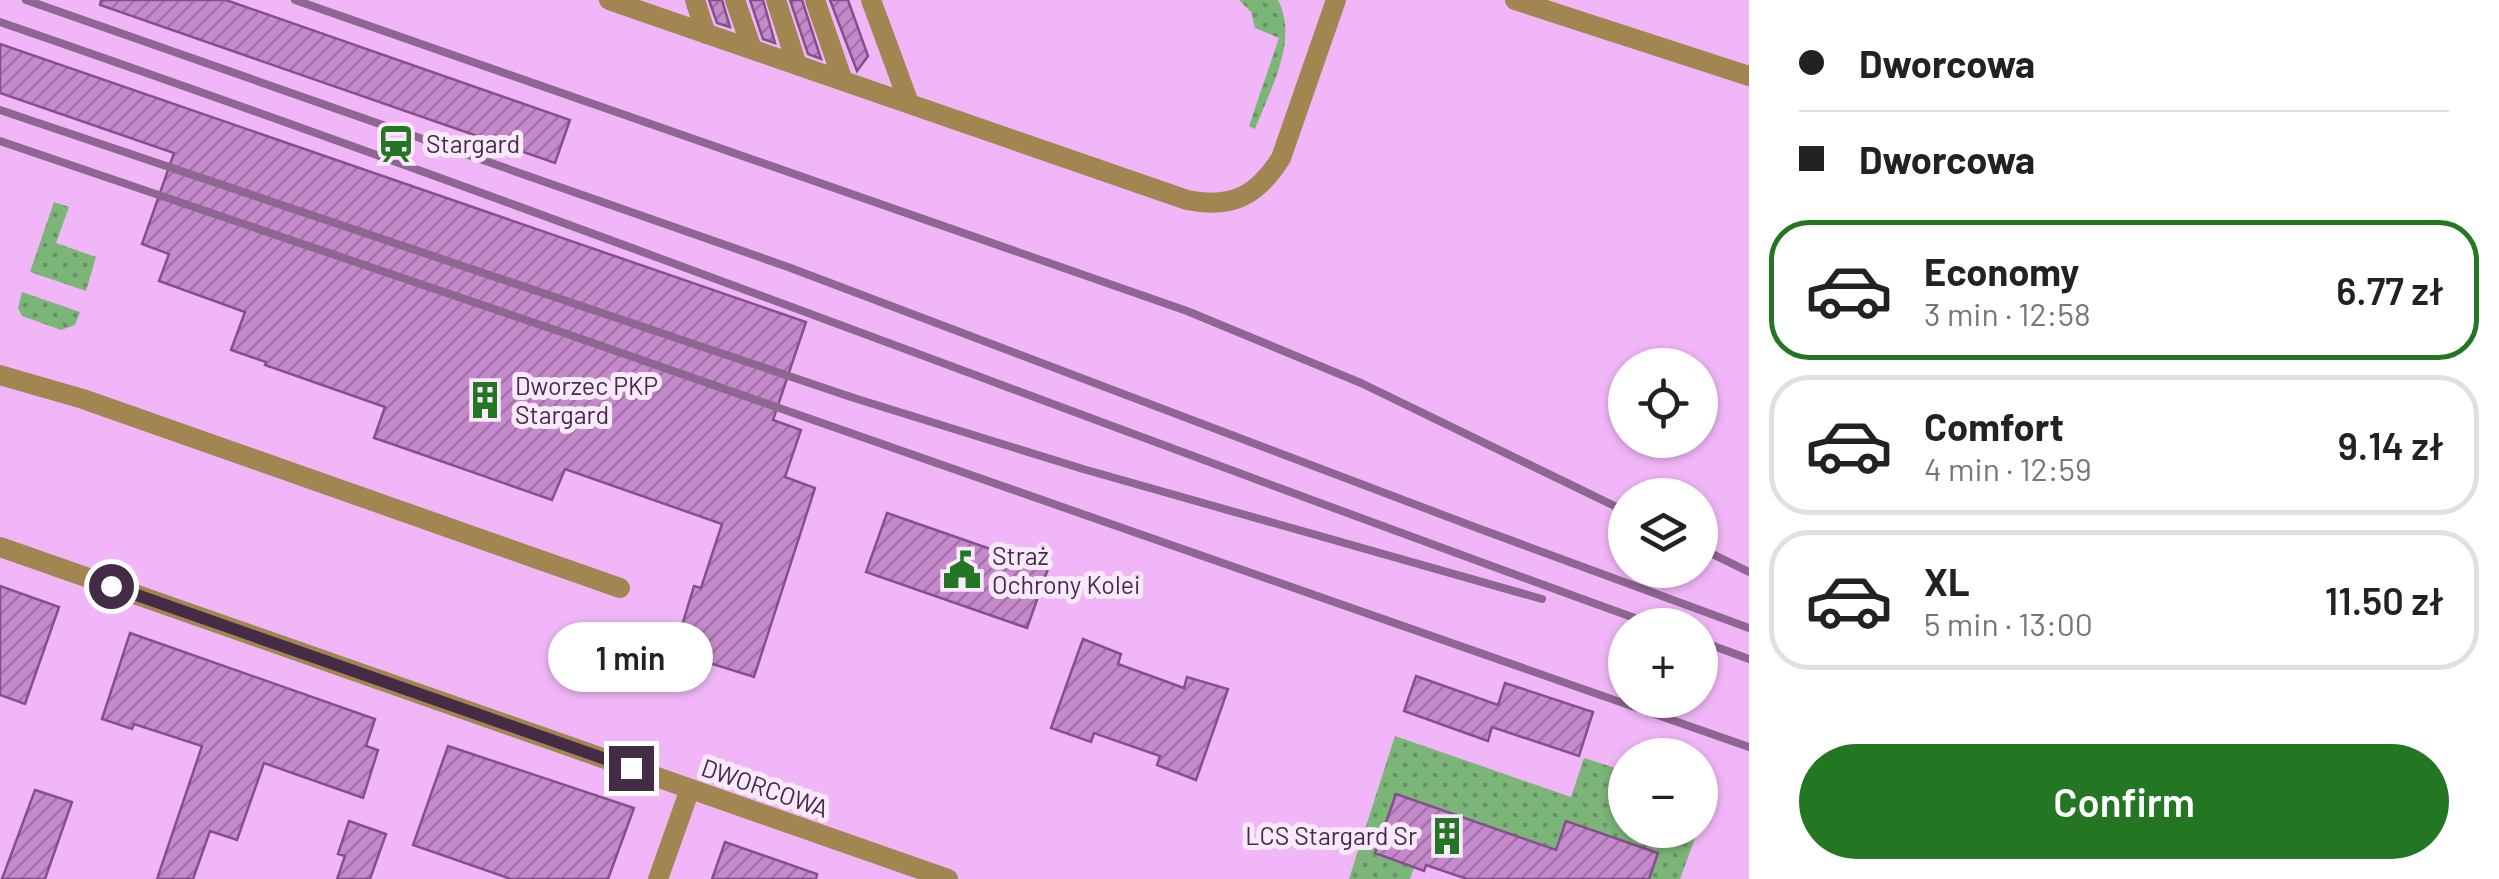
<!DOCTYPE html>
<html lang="en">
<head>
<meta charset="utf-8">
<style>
	:root { --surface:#fff; --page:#f6f6f6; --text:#222; --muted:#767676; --line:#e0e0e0; --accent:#237722 }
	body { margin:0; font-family:Barlow,sans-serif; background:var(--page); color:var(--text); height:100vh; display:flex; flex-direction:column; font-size:38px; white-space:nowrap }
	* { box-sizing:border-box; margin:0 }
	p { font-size:32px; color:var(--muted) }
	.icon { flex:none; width:55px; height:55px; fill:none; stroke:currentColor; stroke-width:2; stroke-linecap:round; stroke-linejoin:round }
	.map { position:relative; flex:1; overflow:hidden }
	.side { display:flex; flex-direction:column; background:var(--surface); width:750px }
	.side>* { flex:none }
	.top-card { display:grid; align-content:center; height:220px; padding:0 50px; background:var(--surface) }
	.tools { position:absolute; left:1608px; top:348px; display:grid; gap:20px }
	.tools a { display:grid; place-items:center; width:110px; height:110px; border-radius:50%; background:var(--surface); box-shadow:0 2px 8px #0004; font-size:50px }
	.end { position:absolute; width:45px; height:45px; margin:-22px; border:12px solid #442c46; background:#fff; box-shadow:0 0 0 5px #fff }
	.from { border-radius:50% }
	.bubble { position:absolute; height:70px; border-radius:35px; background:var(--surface); box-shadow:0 2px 8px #0004; font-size:32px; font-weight:600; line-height:70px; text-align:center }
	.top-card b { display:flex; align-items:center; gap:35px; height:95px; font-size:38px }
	.top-card b+b { border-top:2px solid var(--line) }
	.top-card i { width:25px; height:25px; background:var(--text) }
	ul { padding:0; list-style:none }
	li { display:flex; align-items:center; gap:30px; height:140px; margin:0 20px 15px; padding:0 30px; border:5px solid var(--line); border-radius:40px }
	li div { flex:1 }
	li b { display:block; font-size:38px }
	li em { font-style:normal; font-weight:600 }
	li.selected { border-color:var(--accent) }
	li>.icon { width:90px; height:90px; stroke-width:1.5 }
	.button { display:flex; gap:20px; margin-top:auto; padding:20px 50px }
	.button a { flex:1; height:115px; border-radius:60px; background:var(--accent); color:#fff; font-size:40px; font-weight:600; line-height:115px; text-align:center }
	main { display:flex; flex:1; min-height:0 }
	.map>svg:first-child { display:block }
	.grass { fill:url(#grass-dots) }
	.building { fill:url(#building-hatch); stroke:#84508b; stroke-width:2.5 }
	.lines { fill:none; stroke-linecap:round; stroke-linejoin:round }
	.lane { stroke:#a18652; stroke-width:20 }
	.street { stroke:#a18652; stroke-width:20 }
	.rail { stroke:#8d6691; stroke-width:8 }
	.route { stroke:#442c46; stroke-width:12 }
	.labels { text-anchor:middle; stroke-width:10; stroke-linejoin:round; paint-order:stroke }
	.poi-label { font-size:25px; fill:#442c46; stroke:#fae8fc; text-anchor:start }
	.street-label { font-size:25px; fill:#442c46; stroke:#fae8fc }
</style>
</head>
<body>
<main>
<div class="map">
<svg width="1749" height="879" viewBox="0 0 1749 879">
	<defs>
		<pattern id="grass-dots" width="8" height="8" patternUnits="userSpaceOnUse" patternTransform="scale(2.5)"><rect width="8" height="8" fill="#7cb578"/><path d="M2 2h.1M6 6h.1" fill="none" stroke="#679364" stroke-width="1.8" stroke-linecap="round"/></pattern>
		<pattern id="building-hatch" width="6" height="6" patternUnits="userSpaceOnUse" patternTransform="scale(2.5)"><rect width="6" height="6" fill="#c58acc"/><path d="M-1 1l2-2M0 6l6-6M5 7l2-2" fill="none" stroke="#a271a7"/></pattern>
	</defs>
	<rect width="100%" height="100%" fill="#f1b6f8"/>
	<path class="grass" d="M1239,0H1278C1299,41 1270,89 1255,129L1249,126L1279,38L1255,28L1251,12Z
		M54,202L69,207L56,243L96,257L86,291L30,272Z
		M22,292L80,312L75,325L61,330L22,316L18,308Z
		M1395,736L1571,797L1584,758L1625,771V830H1698L1680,879H1649L1658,853L1567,821L1556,850L1396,794L1375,853L1414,868L1410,879H1349Z"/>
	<path class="building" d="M101,0H226L570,120L555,163L100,5Z
		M709,0H722L730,27L717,23Z
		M750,0H763L775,43L763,39Z
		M790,0H802L821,59L808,54Z
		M830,0H848L868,56L857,71Z
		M0,44L806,322L773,420L801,430L785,477L815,488L754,677L674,652L694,586L701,588L722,524L565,469L552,500L392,444L374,438L385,407L265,365L266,362L231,350L245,312L159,281L169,254L142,244L174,153L0,93Z
		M887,513L1048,569L1027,628L866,572Z
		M0,586L59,607L25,704L0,695Z
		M130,633L375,719L366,746L378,750L363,798L264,763L237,840L210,831L193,879H157L202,746L134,724L132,729L102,719Z
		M1083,639L1121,654L1118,664L1184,688L1187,677L1228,689L1196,780L1157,765L1160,756L1094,733L1091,742L1051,728Z
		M1416,676L1498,705L1505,683L1593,712L1579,756L1492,727L1488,741L1404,711Z
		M448,746L634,808L608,879H511L413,845Z
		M35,790L72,802L45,879H2Z
		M1396,794L1556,850L1566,821L1658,853L1649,879H1467L1426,865L1424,871L1375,853Z
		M349,821L386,834L370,879H337L345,856L338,854Z
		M725,842L817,874L816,879H712Z"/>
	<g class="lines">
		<path class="lane" d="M609,0L1187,200C1232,209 1257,196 1281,158L1336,0
			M695,0L706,34
			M735,0L752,49
			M776,0L797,65
			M815,0L843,81
			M871,0L909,103"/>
		<path class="street" d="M1515,0L1749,76
			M0,375L83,399L620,588
			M0,547L948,879
			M658,879L690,789"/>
		<path class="rail" d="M26,0L788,267L1472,526L1749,628
			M295,0L1187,311L1361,383L1625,511
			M0,22C555,213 1102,426 1654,625
			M0,110L854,398L1083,469L1542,599
			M0,141L573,336L1749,747
			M1700,548L1749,572
			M1700,641L1749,659"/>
	</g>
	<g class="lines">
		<path class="route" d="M111,586L631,768"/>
	</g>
	<defs>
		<g id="station-bare" transform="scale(3)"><path d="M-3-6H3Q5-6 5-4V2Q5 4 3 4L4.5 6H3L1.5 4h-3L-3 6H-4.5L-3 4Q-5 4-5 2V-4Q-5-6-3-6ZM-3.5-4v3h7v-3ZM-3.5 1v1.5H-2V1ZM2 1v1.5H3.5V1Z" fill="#237722" stroke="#fae8fc" stroke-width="2.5" paint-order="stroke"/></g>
		<g id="building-bare" transform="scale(3)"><path d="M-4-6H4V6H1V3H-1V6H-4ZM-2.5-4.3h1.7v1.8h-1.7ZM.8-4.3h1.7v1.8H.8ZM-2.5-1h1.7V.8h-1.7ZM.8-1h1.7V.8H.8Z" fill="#237722" stroke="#fae8fc" stroke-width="2.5" paint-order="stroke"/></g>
		<g id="civic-bare" transform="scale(3)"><path d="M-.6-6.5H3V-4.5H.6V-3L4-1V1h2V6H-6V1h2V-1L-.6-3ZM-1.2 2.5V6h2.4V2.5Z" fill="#237722" stroke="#fae8fc" stroke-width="2.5" paint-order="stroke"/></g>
	</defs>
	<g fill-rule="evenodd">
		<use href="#station-bare" x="396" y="144"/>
		<use href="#building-bare" x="485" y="400"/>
		<use href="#civic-bare" x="962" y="570"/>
		<use href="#building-bare" x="1447" y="836"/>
	</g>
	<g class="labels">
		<g class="poi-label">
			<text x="426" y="153">Stargard</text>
			<text x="515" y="395">Dworzec PKP<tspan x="515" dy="29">Stargard</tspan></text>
			<text x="992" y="565">Straż<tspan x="992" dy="29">Ochrony Kolei</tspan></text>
			<text x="1417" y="845" text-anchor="end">LCS Stargard Sr</text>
		</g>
		<g class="street-label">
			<text transform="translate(765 788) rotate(19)" y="9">DWORCOWA</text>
		</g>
	</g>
</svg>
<div class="tools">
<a><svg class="icon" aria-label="locate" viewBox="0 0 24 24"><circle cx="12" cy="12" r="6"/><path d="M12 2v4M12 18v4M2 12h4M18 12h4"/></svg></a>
<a><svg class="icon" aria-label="layers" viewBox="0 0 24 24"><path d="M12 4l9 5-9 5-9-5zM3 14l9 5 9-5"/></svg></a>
<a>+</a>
<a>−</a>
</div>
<i class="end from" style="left:111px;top:586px"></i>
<i class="end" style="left:631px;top:768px"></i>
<div class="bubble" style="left:548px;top:622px;width:165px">1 min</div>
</div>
<section class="side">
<div class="top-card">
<b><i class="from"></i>Dworcowa</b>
<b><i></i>Dworcowa</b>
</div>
<ul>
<li class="selected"><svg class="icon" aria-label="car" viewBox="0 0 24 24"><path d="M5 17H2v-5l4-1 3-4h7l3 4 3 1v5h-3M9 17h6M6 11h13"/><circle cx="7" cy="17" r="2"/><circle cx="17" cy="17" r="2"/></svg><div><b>Economy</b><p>3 min · 12:58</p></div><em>6.77 zł</em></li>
<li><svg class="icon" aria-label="car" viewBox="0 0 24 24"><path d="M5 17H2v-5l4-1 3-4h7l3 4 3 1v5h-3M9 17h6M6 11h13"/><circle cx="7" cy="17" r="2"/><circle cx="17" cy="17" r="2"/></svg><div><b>Comfort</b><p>4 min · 12:59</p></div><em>9.14 zł</em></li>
<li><svg class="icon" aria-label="car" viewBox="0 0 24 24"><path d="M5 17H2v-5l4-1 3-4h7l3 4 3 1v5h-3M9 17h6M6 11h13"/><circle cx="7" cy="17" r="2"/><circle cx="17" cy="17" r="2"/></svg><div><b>XL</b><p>5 min · 13:00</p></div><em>11.50 zł</em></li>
</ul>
<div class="button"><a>Confirm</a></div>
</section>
</main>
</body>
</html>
